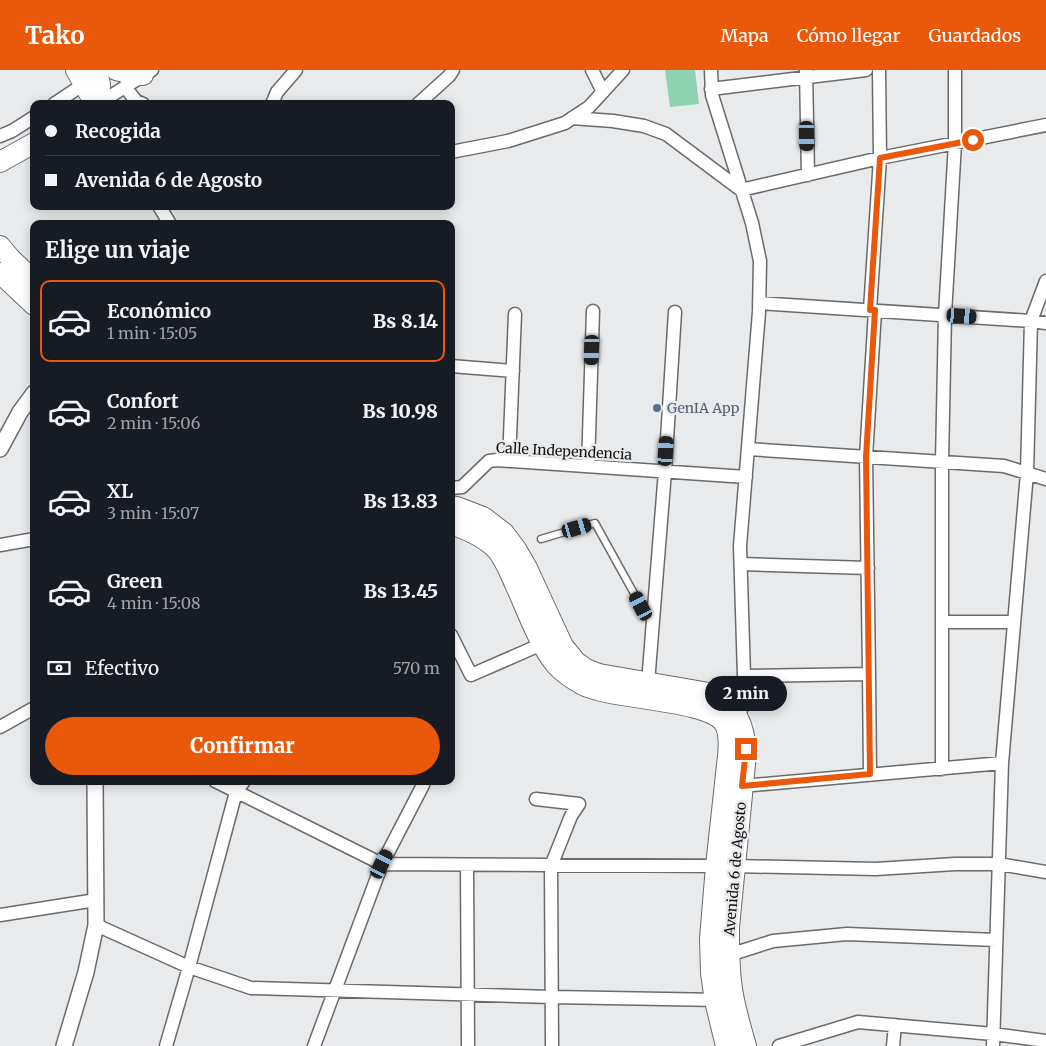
<!DOCTYPE html>
<html lang="es">
<head>
<meta charset="utf-8">
<style>
	:root { --surface:#171b24; --page:#242831; --text:#f1f3f6; --muted:#9ea1a6; --line:#363941; --accent:#ea580c }
	body { margin:0; font-family:Merriweather,serif; background:var(--page); color:var(--text); height:100vh; display:flex; flex-direction:column; font-size:19px; white-space:nowrap }
	* { box-sizing:border-box; margin:0 }
	p { font-size:16px; color:var(--muted) }
	.icon { flex:none; width:28px; height:28px; fill:none; stroke:currentColor; stroke-width:2; stroke-linecap:round; stroke-linejoin:round }
	.map { position:relative; flex:1; overflow:hidden }
	.sheet { position:absolute; left:30px; top:150px; width:425px; height:565px; display:flex; flex-direction:column; background:var(--surface); border-radius:10px; box-shadow:0 2px 12px #0003 }
	.sheet>* { flex:none }
	.top-card { position:absolute; left:30px; top:30px; width:425px; height:110px; border-radius:10px; box-shadow:0 2px 12px #0003; display:grid; align-content:center; height:110px; padding:0 15px; background:var(--surface) }
	.end { position:absolute; width:22px; height:22px; margin:-11px; border:6px solid #ea580c; background:#fff; box-shadow:0 0 0 2px #fff }
	.from { border-radius:50% }
	.bubble { position:absolute; height:35px; border-radius:18px; background:var(--surface); box-shadow:0 2px 12px #0003; font-size:16px; font-weight:800; line-height:35px; text-align:center }
	.car { position:absolute; width:15px; height:30px; margin:-15px -8px; border-radius:6px; box-shadow:0 0 4px 1px #0007; background:linear-gradient(#222 24%,#8ab4d8 0 40%,#222 0 76%,#8ab4d8 0 86%,#222 0) }
	.top-card b { display:flex; align-items:center; gap:18px; height:48px; font-size:19px }
	.top-card b+b { border-top:1px solid var(--line) }
	.top-card i { width:12px; height:12px; background:var(--text) }
	ul { padding:0; list-style:none }
	li { display:flex; align-items:center; gap:15px; height:82px; margin:0 10px 8px; padding:0 5px; border:2px solid transparent; border-radius:10px }
	li div { flex:1 }
	li b { display:block; font-size:19px }
	li em { font-style:normal; font-weight:800 }
	li.selected { border-color:var(--accent) }
	li>.icon { width:45px; height:45px; stroke-width:1.5 }
	h2 { padding:0 15px; font-size:22px; line-height:60px }
	.pay { display:flex; align-items:center; gap:12px; height:55px; padding:0 15px; font-size:19px }
	.pay p { margin-inline-start:auto }
	.action { display:flex; gap:10px; margin-top:auto; padding:10px 15px }
	.action a { flex:1; height:58px; border-radius:30px; background:var(--accent); color:#fff; font-size:20px; font-weight:800; line-height:58px; text-align:center }
	header { display:flex; align-items:center; gap:30px; box-sizing:border-box; height:70px; padding:0 25px; background:var(--accent); color:#fff }
	header strong { font-size:24px }
	nav { display:flex; gap:28px; margin-inline-start:auto; font-size:18px }
	.map>svg:first-child { display:block }
	.grass { fill:#8dd2b1 }
	.lines { fill:none; stroke-linecap:round; stroke-linejoin:round }
	.service-casing { stroke:#696a6c; stroke-width:9 }
	.minor-casing { stroke:#696a6c; stroke-width:15 }
	.tertiary-casing { stroke:#696a6c; stroke-width:18 }
	.trunk-casing { stroke:#696a6c; stroke-width:22 }
	.service { stroke:#fff; stroke-width:6 }
	.minor { stroke:#fff; stroke-width:12 }
	.tertiary { stroke:#fff; stroke-width:15 }
	.trunk { stroke:#fff; stroke-width:20 }
	.route { stroke:#ea580c; stroke-width:6 }
	.service-dot { fill:#5c6f8a; stroke:#e9eaec; stroke-width:2 }
	.labels { text-anchor:middle; stroke-width:5; stroke-linejoin:round; paint-order:stroke }
	.service-label { font-size:14px; fill:#4e5e75; stroke:#e9eaec; text-anchor:start }
	.street-label { font-size:14px; fill:#101112; stroke:#e9eaec }
</style>
</head>
<body>
<header>
<strong>Tako</strong>
<nav><a>Mapa</a><a>Cómo llegar</a><a>Guardados</a></nav>
</header>
<div class="map">
<svg width="1046" height="976" viewBox="0 0 1046 976">
	<rect width="100%" height="100%" fill="#e9eaec"/>
	<path class="grass" d="M665,0H695L699,34L670,37Z"/>
	<g class="lines">
		<g class="service-casing">
			<path id="service" d="M541,469L595,453L641,536L645,543L652,550"/>
		</g>
		<g class="minor-casing">
			<path id="minor" d="M592,0L603,22
				M711,0L712,25L752,153L760,191L759,242L740,476L744,606L743,630L739,648
				M806,0L808,105
				M125,17L136,31L143,34
				M711,19L866,0
				M54,34L84,14
				M98,34L152,0
				M272,34L277,22L296,0
				M418,34L449,6L453,0
				M572,48L613,51L644,56L666,64L741,120L880,88L1046,55
				M0,66L12,61L34,47
				M451,82L508,71L565,53L589,37L623,0
				M159,136L170,154
				M759,233L1031,251L1046,253
				M870,240L880,88L879,0
				M451,296L513,301
				M748,379L1004,396L1046,409
				M509,391L515,244
				M588,396L593,241
				M451,418L462,417L489,391L497,390L746,407
				M0,475L34,469
				M741,494L868,498
				M942,552H1014
				M451,565L471,605L542,574
				M869,604L870,704
				M744,606L869,604L866,387L875,241
				M648,613L665,401L675,242
				M0,657L34,638
				M942,699V392L945,245L955,73V0
				M215,711L382,794L734,796L876,799L955,794H999L1046,802
				M742,716L1002,693
				M536,729L579,734L571,746L551,796L552,976
				M467,795L468,976
				M0,845L96,830
				M96,855L189,897L251,918L552,927L721,930
				M729,885L773,871L847,864L996,870
				M166,976L189,897L236,722L244,711
				M314,976L382,794L423,715
				M779,976L858,952L993,964L1046,971
				M893,976L895,955
				M993,976L1002,693L1027,403L1031,251L1046,211"/>
		</g>
		<g class="tertiary-casing">
			<path id="tertiary" d="M0,379L20,342L34,323
				M64,976L86,902L96,855L95,711"/>
		</g>
		<g class="trunk-casing">
			<path id="trunk" d="M76,0L95,34
				M95,0C102,14 101,19 96,34
				M116,0L130,4L143,5
				M0,92L34,73
				M0,176L11,189L34,211
				M0,203L34,235
				M451,436L457,437L483,447L504,463L516,479L527,498L563,576L576,592L586,599L599,604L709,623C737,637 745,654 746,684L729,857C729,875 729,893 731,911C733,933 740,955 746,976
				M451,454C468,460 485,467 497,480C505,490 510,503 515,514C526,538 539,575 556,595C563,603 574,610 583,615C613,630 708,629 724,653C730,662 729,676 728,686L716,796L710,869L711,903L715,931L726,976"/>
		</g>
		<use href="#service" class="service"/>
		<use href="#minor" class="minor"/>
		<use href="#tertiary" class="tertiary"/>
		<use href="#trunk" class="trunk"/>
	</g>
	<g class="lines">
		<path class="route" d="M746,679L742,716L870,704L866,387L875,240H870L880,88L973,70"/>
	</g>
	<circle class="service-dot" cx="657" cy="338" r="5"/>
	<g class="labels">
		<g class="service-label">
			<text x="667" y="343">GenIA App</text>
		</g>
		<g class="street-label">
			<text transform="translate(564 381) rotate(3)" y="5">Calle Independencia</text>
			<text transform="translate(735 799) rotate(-85)" y="5">Avenida 6 de Agosto</text>
		</g>
	</g>
</svg>
<i class="end from" style="left:973px;top:70px"></i>
<i class="end" style="left:746px;top:679px"></i>
<div class="bubble" style="left:705px;top:606px;width:82px">2 min</div>
<i class="car" style="left:807px;top:66px;rotate:179deg"></i>
<i class="car" style="left:962px;top:246px;rotate:94deg"></i>
<i class="car" style="left:592px;top:280px;rotate:182deg"></i>
<i class="car" style="left:666px;top:381px;rotate:4deg"></i>
<i class="car" style="left:577px;top:458px;rotate:74deg"></i>
<i class="car" style="left:641px;top:536px;rotate:332deg"></i>
<i class="car" style="left:382px;top:794px;rotate:27deg"></i>
<div class="top-card">
<b><i class="from"></i>Recogida</b>
<b><i></i>Avenida 6 de Agosto</b>
</div>
<section class="sheet">
<h2>Elige un viaje</h2>
<ul>
<li class="selected"><svg class="icon" aria-label="car" viewBox="0 0 24 24"><path d="M5 17H2v-5l4-1 3-4h7l3 4 3 1v5h-3M9 17h6M6 11h13"/><circle cx="7" cy="17" r="2"/><circle cx="17" cy="17" r="2"/></svg><div><b>Económico</b><p>1 min · 15:05</p></div><em>Bs 8.14</em></li>
<li><svg class="icon" aria-label="car" viewBox="0 0 24 24"><path d="M5 17H2v-5l4-1 3-4h7l3 4 3 1v5h-3M9 17h6M6 11h13"/><circle cx="7" cy="17" r="2"/><circle cx="17" cy="17" r="2"/></svg><div><b>Confort</b><p>2 min · 15:06</p></div><em>Bs 10.98</em></li>
<li><svg class="icon" aria-label="car" viewBox="0 0 24 24"><path d="M5 17H2v-5l4-1 3-4h7l3 4 3 1v5h-3M9 17h6M6 11h13"/><circle cx="7" cy="17" r="2"/><circle cx="17" cy="17" r="2"/></svg><div><b>XL</b><p>3 min · 15:07</p></div><em>Bs 13.83</em></li>
<li><svg class="icon" aria-label="car" viewBox="0 0 24 24"><path d="M5 17H2v-5l4-1 3-4h7l3 4 3 1v5h-3M9 17h6M6 11h13"/><circle cx="7" cy="17" r="2"/><circle cx="17" cy="17" r="2"/></svg><div><b>Green</b><p>4 min · 15:08</p></div><em>Bs 13.45</em></li>
</ul>
<div class="pay"><svg class="icon" aria-label="cash" viewBox="0 0 24 24"><path d="M3 7h18v10H3z"/><circle cx="12" cy="12" r="2"/></svg>Efectivo<p>570 m</p></div>
<div class="action"><a>Confirmar</a></div>
</section>
</div>
</body>
</html>
